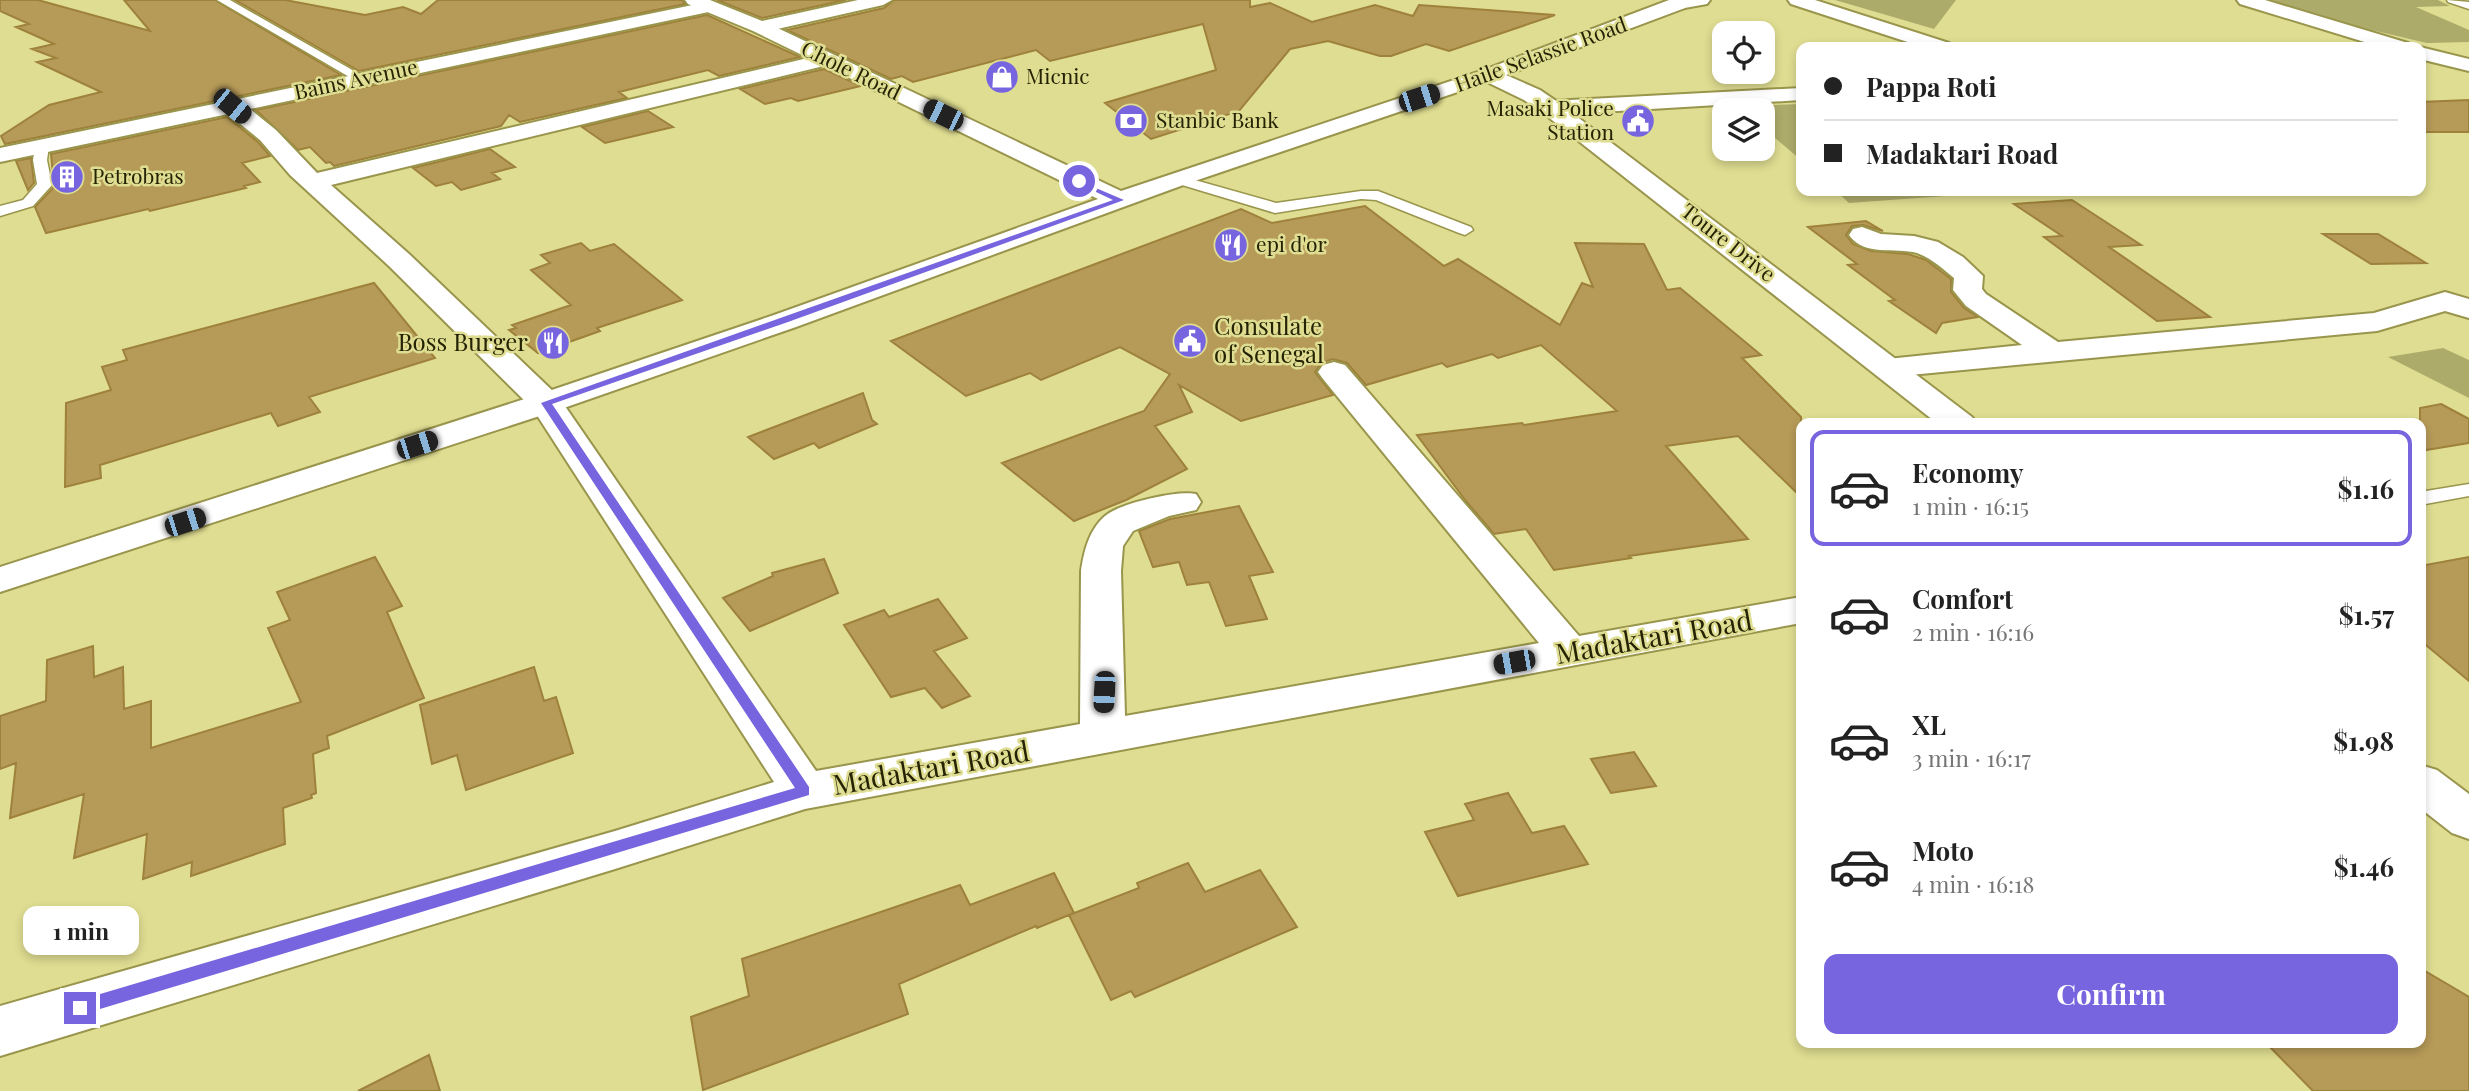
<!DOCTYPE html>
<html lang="en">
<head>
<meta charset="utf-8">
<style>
	:root { --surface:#fff; --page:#f6f6f6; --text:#222; --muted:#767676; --line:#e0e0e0; --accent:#7764df }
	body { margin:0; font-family:"Playfair Display",serif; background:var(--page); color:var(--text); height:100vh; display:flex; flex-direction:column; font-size:26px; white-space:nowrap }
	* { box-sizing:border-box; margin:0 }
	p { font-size:23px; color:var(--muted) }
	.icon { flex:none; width:38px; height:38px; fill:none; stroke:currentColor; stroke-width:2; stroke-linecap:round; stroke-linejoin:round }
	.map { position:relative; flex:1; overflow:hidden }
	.sheet { position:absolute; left:1796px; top:418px; width:630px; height:630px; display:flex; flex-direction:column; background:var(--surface); border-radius:14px; box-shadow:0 4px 10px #0003 }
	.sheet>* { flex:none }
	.guide { position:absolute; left:1796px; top:42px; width:630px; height:154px; border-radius:14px; box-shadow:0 4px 10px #0003; display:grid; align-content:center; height:154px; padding:0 28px; background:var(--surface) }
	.buttons { position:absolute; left:1712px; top:21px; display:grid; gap:14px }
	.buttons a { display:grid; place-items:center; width:63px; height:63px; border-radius:14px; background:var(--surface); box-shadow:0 4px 10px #0003; font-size:35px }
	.end { position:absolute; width:32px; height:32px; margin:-16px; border:9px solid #7764df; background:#fff; box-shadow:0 0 0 4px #fff }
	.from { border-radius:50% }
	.bubble { position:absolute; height:49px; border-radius:14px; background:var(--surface); box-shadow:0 4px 10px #0003; font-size:23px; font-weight:700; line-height:49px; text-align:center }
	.car { position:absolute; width:21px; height:42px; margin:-21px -10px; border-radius:9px; box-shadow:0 0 5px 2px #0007; background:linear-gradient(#222 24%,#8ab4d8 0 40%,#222 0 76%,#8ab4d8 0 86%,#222 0) }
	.guide b { display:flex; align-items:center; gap:24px; height:66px; font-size:26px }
	.guide b+b { border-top:2px solid var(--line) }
	.guide i { width:18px; height:18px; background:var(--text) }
	ul { padding:12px 0 0; list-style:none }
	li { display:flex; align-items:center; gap:21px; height:116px; margin:0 14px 10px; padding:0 14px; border:4px solid transparent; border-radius:14px }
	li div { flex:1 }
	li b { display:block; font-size:26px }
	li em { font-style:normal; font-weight:700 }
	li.active { border-color:var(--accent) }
	li>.icon { width:63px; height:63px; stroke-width:1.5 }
	.action { display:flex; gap:14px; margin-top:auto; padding:14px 28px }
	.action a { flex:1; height:80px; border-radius:14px; background:var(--accent); color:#fff; font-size:28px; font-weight:700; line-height:80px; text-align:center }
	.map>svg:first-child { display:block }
	.green { fill:#adab6a }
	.building { fill:#b69a58; stroke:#9e813a; stroke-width:2 }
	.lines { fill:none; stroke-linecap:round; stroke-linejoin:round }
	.lane-casing { stroke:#99954c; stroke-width:3 }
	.street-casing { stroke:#99954c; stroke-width:4 }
	.secondary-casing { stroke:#99954c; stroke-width:4 }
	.lane { fill:#fff; fill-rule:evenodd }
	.street { fill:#fff; fill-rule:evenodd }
	.secondary { fill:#fff; fill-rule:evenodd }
	.route { fill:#7764df }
	.labels { text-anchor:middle; stroke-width:5; stroke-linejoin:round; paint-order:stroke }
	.far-street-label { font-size:21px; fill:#252304; stroke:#dfdd91 }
	.far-poi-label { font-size:21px; fill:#252304; stroke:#dfdd91; text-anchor:start }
	.poi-label { font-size:24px; fill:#252304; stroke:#dfdd91; text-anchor:start }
	.near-street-label { font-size:28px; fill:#252304; stroke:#dfdd91 }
</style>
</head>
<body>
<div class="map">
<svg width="2469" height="1091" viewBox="0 0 2469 1091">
	<rect width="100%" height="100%" fill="#dfdd91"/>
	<path class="green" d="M1835,0H1956L1934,29Z
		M2269,0H2438L2450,6L2416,7L2469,30V42L2427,43L2320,18Z
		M1801,104V160L1762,127V110H1744L1739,106Z
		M1836,191H2015L1849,203Z
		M2443,348L2469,360V398L2388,357Z"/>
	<path class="building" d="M0,0H38L150,31L124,0H215L341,75L5,144L1,136L49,105L101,92L37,62L56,58L32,49L54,44L16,27L29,24L0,11Z
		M235,0H285L365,15L403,7L421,14L438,0H682L685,4L359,71Z
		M717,0H846L762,18Z
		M894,0H1250V7L1270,3L1312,22L1375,5L1413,16L1419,5L1555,15L1449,51L1426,44L1391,56H1380L1328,41L1290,49L1239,111L1151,139L1105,103L1216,70L1203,24L1050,61L1036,50L913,82L902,76L891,79L787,30L884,8Z
		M707,15L800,57L719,76L708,70L619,92L627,98L520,122L509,115L501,126L334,166L330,162L326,163L310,147L298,150L256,110Z
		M824,69L861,86L798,101L791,98L765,104L740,89Z
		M2469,100V132H2420V102Z
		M648,111L673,127L605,143L582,127Z
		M227,117L258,142L270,156L242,163L260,182L244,186L246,188L150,211L148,209L46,233L35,207L54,187L51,154Z
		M490,149L515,167L492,173L500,179L461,190L452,182L436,186L413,168Z
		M31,158L34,183L28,190L16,161Z
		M2072,200L2141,245L2109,247L2210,317L2157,321L2044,237L2062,236L2014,204Z
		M1365,206L1444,266L1458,259L1560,325L1582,283L1593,287L1575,243L1644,244L1667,290L1680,288L1761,355L1742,358L1801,417V497L1738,436L1666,446L1748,539L1629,556L1631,558L1554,570L1526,529L1494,534L1465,500L1417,435L1522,423L1524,425L1617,411L1541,345L1498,358L1492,354L1447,367L1442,363L1366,385L1347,363L1333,359L1322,362L1315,372L1333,395L1241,421L1179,385L1192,412L1155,426L1187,469L1126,500L1074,521L1002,463L1144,411L1170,374L1120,347L1041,380L1030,373L966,396L891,341L1241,209L1272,223Z
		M1866,221L1883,231L1863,225L1852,226L1846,235L1853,244L1871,251L1908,254L1926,260L1951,279V292L1964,308L1978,317L1942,323L1936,333L1889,301L1895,300L1848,265L1857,264L1808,227Z
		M2323,234H2378L2426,263L2371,264Z
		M581,243L590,251L614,244L682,300L597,328L600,331L538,353L509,330L516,328L512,325L571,305L531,270L550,263L541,255Z
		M374,283L435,358L309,397L320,412L278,426L271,413L100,465L101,478L65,487L66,403L111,390L102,367L127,360L123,350Z
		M863,393L872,420L877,424L819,448L814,443L774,459L748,437Z
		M2441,404L2469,419V443L2420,451V408Z
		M1239,506L1273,572L1249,576L1267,619L1226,626L1209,582L1187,585L1179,562L1153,567L1139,531L1170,519Z
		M375,557L402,606L387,612L424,698L327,736L329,748L313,754L316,793L311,795L312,798L283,808L285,844L191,876L192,862L143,879L147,834L74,858L84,794L10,818L16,763L0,769V716L46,701L47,660L93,646L94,677L123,667L124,709L151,701V748L301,702L268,628L290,620L277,592Z
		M2469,557V681L2420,640V566Z
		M824,559L838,593L750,631L723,598L773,576L772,573Z
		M938,599L967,638L934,651L970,696L942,708L925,688L891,697L844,625L884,610L889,617Z
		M534,667L544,701L556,697L573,753L466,790L457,755L432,764L420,705Z
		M1634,752L1656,786L1611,793L1591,759Z
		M1508,793L1532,833L1564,826L1588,864L1458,896L1425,832L1474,820L1465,804Z
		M1188,863L1205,892L1260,870L1297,927L1135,997L1131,991L1111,1000L1069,915L1139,888L1137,883Z
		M1054,873L1074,913L1037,928L1036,926L899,984L908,1014L703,1090L691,1017L749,996L742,959L960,885L970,905Z
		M2420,968L2469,997V1091H2313L2266,1043H2420Z
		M429,1055L440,1091H358Z"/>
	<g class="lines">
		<g class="lane-casing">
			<path id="lane" d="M217,0H230L368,79L366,82H358Z
				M2447,0L2469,2V9L2448,2Z
				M42,142L49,146L47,160L52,185L33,206L0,216V206L23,200L37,184L33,160L35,146Z
				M1177,175L1276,203L1361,191H1378L1471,227L1473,230L1465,235L1459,233L1376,200L1361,199L1275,213L1172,182L1170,179Z
				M2469,484V496L2420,505V492Z"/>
		</g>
		<g class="street-casing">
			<path id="street" d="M858,0H892L883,5L760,33L750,27L753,23Z
				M1673,0H1710L1707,4L1679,9L1670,4Z
				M1788,0H1815L1949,43L1952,47H1923L1791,4Z
				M2237,0H2265L2408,43L2411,47H2381L2240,4Z
				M712,1L721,6L718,10L250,109L276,130L317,173L825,54L832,56L835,60L832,64L331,185L409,254L558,396L816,771L1080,724L1081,571C1084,551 1089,530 1105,516C1120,503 1178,490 1196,494L1201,502L1196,510L1169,516L1133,531L1123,546L1121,571L1125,716L1539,643L1323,379L1318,372L1323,365L1334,362L1345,365L1579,636L1801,597V623L805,809L615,869L0,1056V1006L615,831L774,782L533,409L389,266L290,175L260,140L228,114L0,162V148Z
				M2419,47H2420L2469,59V71L2420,59Z
				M1801,88V100L1551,115L1543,113L1540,108L1543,103L1551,101Z
				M1862,227L1881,234L1914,236L1938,242L1963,257L1983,276L1982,289L1986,294L2058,342L2374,313L2445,292L2469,299V318L2445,311L2377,331L1889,377L1878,374L1873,367L1878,360L2022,345L1966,306L1953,290L1954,278C1943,269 1931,258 1917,253C1895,247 1864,257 1849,235L1853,229Z"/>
		</g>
		<g class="secondary-casing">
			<path id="secondary" d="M685,0H710L767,23L1121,191L1481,71L1669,0H1687L1685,8L1506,75L1540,90L1559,103L1972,417L1977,424H1938L1543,113L1524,100L1487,82L1186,184L796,327L558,410L0,592V567L534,396L774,315L1098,199L753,31L688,4Z
				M2420,765L2437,770L2469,794V839L2452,833L2420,808Z"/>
		</g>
		<use href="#lane" class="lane"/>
		<use href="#street" class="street"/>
		<use href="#secondary" class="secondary"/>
	</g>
	<path class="route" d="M1077,180L1124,200L788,322L552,404L809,787V795L80,1015L74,1013L72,1008L74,1003L80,1000L795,788L541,403L1113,200L1077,183Z"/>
	<defs>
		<g id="shop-disc" transform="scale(1.75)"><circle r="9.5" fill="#7764df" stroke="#dfdd91"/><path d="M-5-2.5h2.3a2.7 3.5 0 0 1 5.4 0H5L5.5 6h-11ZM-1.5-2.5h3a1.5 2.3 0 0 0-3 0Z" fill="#fff"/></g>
		<g id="bank-disc" transform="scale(1.75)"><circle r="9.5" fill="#7764df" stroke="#dfdd91"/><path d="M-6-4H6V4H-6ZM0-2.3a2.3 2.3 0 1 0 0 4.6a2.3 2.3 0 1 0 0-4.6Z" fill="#fff"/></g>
		<g id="civic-disc" transform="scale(1.75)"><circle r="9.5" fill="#7764df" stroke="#dfdd91"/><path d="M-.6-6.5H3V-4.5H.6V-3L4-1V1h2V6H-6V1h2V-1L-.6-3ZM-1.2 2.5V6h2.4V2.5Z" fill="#fff"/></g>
		<g id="building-disc" transform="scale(1.75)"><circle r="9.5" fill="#7764df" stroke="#dfdd91"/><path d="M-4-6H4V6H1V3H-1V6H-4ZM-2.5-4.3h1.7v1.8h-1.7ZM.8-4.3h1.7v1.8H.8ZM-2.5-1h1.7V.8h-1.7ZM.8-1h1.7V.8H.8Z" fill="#fff"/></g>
		<g id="restaurant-disc" transform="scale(1.75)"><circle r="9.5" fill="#7764df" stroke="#dfdd91"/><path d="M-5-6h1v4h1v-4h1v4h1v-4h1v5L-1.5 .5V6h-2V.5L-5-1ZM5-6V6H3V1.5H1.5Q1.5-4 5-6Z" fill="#fff"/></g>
	</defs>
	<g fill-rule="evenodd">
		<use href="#shop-disc" x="1002" y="77"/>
		<use href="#bank-disc" x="1131" y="121"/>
		<use href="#civic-disc" x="1638" y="121"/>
		<use href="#building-disc" x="67" y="177"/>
		<use href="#restaurant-disc" x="1231" y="245"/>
		<use href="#civic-disc" x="1190" y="341"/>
		<use href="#restaurant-disc" x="553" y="343"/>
	</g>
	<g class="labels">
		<g class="far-street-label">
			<text transform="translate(1541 55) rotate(-20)" y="7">Haile Selassie Road</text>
			<text transform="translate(851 71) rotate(26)" y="7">Chole Road</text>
			<text transform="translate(356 80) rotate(-12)" y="7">Bains Avenue</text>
			<text transform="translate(1728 243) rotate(38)" y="7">Toure Drive</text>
		</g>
		<g class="far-poi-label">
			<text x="1026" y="84">Micnic</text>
			<text x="1614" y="116" text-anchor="end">Masaki Police<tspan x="1614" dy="24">Station</tspan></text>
			<text x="1156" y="128">Stanbic Bank</text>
			<text x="92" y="184">Petrobras</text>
			<text x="1256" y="252">epi d'or</text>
		</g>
		<g class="poi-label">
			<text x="1214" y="335">Consulate<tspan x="1214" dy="28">of Senegal</tspan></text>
			<text x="528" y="351" text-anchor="end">Boss Burger</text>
		</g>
		<g class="near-street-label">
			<text transform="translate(1654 637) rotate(-10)" y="10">Madaktari Road</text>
			<text transform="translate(931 768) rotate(-10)" y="10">Madaktari Road</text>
		</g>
	</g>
</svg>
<div class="buttons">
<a><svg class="icon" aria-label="locate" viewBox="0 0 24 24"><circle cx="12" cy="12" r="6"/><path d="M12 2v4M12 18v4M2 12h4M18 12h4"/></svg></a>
<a><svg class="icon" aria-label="layers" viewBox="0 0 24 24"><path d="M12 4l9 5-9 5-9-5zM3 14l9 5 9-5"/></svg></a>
</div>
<i class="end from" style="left:1079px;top:181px"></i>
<i class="end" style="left:80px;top:1008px"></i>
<div class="bubble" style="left:23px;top:906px;width:116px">1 min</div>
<i class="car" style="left:1419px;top:98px;rotate:72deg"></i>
<i class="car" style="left:232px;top:106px;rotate:129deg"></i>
<i class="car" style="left:943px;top:115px;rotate:296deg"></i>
<i class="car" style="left:417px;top:445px;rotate:72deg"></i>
<i class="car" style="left:185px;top:522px;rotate:72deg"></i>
<i class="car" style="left:1514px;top:662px;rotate:260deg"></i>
<i class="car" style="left:1104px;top:692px;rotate:183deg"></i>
<div class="guide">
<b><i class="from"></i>Pappa Roti</b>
<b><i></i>Madaktari Road</b>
</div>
<section class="sheet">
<ul>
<li class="active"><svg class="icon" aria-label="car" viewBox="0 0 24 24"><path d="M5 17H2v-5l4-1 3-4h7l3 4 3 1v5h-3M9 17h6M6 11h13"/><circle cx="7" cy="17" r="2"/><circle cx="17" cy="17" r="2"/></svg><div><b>Economy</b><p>1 min · 16:15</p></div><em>$1.16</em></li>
<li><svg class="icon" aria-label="car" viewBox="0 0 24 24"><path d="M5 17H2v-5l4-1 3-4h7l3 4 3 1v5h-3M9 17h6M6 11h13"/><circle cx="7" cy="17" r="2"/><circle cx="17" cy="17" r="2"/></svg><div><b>Comfort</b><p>2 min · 16:16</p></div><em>$1.57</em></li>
<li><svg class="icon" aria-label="car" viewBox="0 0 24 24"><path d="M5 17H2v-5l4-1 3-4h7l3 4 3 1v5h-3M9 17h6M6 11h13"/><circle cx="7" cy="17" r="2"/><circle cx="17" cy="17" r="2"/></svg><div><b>XL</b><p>3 min · 16:17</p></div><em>$1.98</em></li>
<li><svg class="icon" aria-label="car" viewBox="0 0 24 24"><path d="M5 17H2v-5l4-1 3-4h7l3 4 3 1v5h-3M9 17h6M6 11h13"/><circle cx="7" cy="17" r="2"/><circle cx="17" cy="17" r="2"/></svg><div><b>Moto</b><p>4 min · 16:18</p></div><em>$1.46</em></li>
</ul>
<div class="action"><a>Confirm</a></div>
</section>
</div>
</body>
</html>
